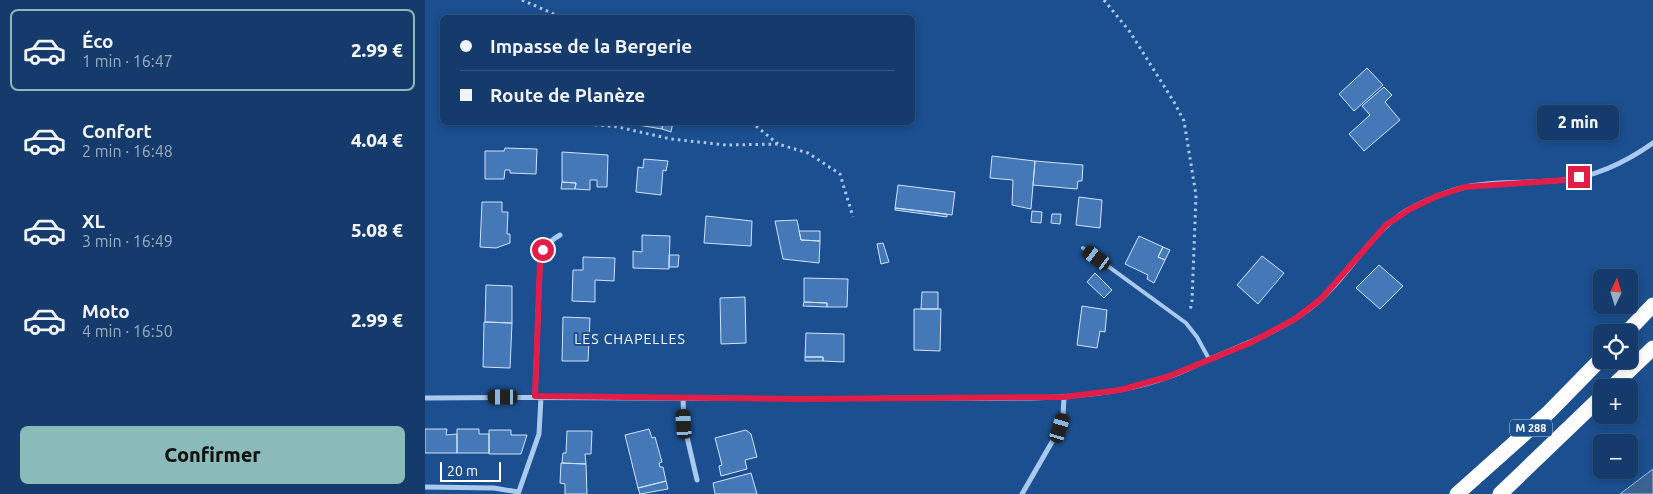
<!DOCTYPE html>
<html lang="fr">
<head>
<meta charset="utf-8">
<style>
	:root { --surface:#143b6b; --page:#1d4271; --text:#f1f3f6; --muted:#9dadc1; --line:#33557e; --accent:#8bbbb9 }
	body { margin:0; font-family:Ubuntu,sans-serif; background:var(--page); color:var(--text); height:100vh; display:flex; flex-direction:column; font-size:19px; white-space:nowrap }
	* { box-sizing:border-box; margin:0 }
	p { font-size:16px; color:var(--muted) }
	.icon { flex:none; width:28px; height:28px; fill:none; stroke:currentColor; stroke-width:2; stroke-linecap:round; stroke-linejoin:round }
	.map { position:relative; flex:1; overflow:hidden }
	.drawer { display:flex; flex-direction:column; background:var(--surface); width:425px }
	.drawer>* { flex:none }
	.hud { position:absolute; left:15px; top:15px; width:475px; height:110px; border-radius:8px; box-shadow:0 2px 8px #0003,0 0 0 1px var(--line); display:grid; align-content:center; height:110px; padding:0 20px; background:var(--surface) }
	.needle { width:32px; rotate:4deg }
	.fabs { position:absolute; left:1168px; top:269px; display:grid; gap:10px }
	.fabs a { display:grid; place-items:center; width:45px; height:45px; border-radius:8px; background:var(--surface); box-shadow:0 2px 8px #0003,0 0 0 1px var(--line); font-size:25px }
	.scale { position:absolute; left:15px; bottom:12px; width:61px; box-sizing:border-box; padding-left:5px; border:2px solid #fff; border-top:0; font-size:14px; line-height:18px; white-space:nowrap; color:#fff; -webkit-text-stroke:4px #1b4f8f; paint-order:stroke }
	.end { position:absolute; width:22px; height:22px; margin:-11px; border:6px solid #e11d48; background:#fff; box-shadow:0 0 0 2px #fff }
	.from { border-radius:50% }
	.bubble { position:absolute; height:35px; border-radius:8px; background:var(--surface); box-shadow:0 2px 8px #0003,0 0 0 1px var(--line); font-size:16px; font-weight:800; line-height:35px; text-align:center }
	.car { position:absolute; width:15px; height:30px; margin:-15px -8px; border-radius:6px; box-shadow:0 0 4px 1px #0007; background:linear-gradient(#222 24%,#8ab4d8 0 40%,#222 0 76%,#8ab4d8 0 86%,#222 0) }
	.hud b { display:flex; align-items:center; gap:18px; height:48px; font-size:19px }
	.hud b+b { border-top:1px solid var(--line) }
	.hud i { width:12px; height:12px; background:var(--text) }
	ul { padding:9px 0 0; list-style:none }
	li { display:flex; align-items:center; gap:15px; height:82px; margin:0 10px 8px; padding:0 10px; border:2px solid transparent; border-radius:8px }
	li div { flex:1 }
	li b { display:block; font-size:19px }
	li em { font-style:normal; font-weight:800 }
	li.active { border-color:var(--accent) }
	li>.icon { width:45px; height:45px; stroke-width:1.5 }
	.cta { display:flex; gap:10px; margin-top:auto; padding:10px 20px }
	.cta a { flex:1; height:58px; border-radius:8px; background:var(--accent); color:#111; font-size:20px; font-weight:800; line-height:58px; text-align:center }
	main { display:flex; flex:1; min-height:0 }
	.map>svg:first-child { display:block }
	.water { fill:#3c6290; stroke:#9cc4f0 }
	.building { fill:#4478b7; stroke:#cfe3fa }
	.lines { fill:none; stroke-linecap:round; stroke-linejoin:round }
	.path { stroke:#a9c9ee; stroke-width:3; stroke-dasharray:2.5 4; stroke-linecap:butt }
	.lane { stroke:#a9c9ee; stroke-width:4 }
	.street { stroke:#a9c9ee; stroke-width:5 }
	.highway { stroke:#fff; stroke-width:15 }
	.route { stroke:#e11d48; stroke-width:6 }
	.labels { text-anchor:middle; stroke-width:4; stroke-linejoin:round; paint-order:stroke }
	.shield { fill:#1b4f8f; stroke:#bbcadd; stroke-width:1 }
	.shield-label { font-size:11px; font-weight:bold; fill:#fff }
	.neighbourhood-label { font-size:14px; letter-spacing:1px; fill:#fff; stroke:#1b4f8f }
</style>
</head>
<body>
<main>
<section class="drawer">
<ul>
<li class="active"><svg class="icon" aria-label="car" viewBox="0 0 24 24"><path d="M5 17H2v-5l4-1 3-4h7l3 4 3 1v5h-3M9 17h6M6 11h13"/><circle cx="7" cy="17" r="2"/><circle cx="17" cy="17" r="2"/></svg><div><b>Éco</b><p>1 min · 16:47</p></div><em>2.99 €</em></li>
<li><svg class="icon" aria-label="car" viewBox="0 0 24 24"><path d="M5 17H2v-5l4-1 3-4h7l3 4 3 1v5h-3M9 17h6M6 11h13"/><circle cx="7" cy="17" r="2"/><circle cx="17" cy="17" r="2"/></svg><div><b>Confort</b><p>2 min · 16:48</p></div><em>4.04 €</em></li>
<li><svg class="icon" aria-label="car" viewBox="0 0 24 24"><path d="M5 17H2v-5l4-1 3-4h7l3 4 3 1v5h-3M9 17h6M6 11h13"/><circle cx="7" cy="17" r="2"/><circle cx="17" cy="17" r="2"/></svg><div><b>XL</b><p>3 min · 16:49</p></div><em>5.08 €</em></li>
<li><svg class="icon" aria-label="car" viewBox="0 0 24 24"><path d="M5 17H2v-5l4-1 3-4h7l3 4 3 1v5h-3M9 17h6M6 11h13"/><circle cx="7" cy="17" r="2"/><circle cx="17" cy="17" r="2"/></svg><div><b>Moto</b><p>4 min · 16:50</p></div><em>2.99 €</em></li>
</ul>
<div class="cta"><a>Confirmer</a></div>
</section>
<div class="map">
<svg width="1228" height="494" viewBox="0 0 1228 494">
	<rect width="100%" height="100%" fill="#1b4f8f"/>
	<path class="water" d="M1228,469V494H1195Z"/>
	<path class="building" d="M942,68L958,85L929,111L914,94Z
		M959,87L967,95L960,102L975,120L939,151L924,134L945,115L937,106Z
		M213,122H238L237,129L213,125Z
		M238,122H248L246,132L237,129Z
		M80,148L112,149L111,174L85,173V170H80L79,179H60V151H79Z
		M137,152L183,155L182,187H172V180H165V190L150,189L151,183L137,182Z
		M567,156L610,161L606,209L587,205L588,180L565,178Z
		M219,159L243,161L241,171L238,170L236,195L211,192L213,167L218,168Z
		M610,161L658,165L657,181H653L652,189L608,185Z
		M137,182L151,183L150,189H136Z
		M473,185L530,192L527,215L470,208Z
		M654,197L677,200L675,228L651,225Z
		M57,202H77V212H83L82,234H85V243L71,248L55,247Z
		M470,208L522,214V217L470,210Z
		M607,211L617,212L616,223L606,222Z
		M627,214H636L635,224L626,223Z
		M281,216L327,221L326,246L279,243Z
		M372,220L376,240L395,241L394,263L358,259L350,221Z
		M374,231H395V241L376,240Z
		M217,235L245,236L244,269L208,268V251L217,252Z
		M714,236L738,247L733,257L740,260L729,283L722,279L723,275L700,264Z
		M458,243L464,262L456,264L452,244Z
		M738,247L745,250L740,260L733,257Z
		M244,255H254L253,267H244Z
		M837,256L859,273L833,304L812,285Z
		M158,257L190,258L189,281L170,280V302L147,301L148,270H158Z
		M954,265L978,286L955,309L931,288Z
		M670,273L687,290L679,298L662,282Z
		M379,278L423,279L422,307H402V303L379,302Z
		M61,285L87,286V323L60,322Z
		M497,292H513V309H496Z
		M320,297L321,343L296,344L295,298Z
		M379,302L402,303V307L378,306Z
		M657,306L682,310L680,332L675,331L672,348L652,345Z
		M489,309H516L515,351L489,350Z
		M138,317L165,318L163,361H137Z
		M59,322L87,323L85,368L58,367Z
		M381,333L419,334V362L398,361V357H380Z
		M380,357H398V361H380Z
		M0,429H22L21,435L32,434V453H0Z
		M32,429H54V434H64V453H32Z
		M224,429L227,438L230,437L237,462L234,463L235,467H238L241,481L213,488L200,435Z
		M64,430H86V435H102L96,454H64Z
		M321,430L326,434L332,457L320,460L322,469L296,476L294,466L297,465L290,438Z
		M142,431H167L166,454H160L161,464L137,463L138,453H141Z
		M136,463L161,464L162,494H140V484L135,483Z
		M326,473L332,494H290L288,483Z
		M241,481L243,489L215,494L213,488Z"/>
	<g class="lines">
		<path class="path" d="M97,0L138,18
			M679,0L705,32L749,102L759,121L771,195L767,301L765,311
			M144,122L193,127L246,139L301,145L353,144L383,153L415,174L428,217
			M326,122L353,144"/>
		<path class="lane" d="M658,248L761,323L772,337L784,359"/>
		<path class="street" d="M110,397L115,262C118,248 123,242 135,235
			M0,398C163,396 327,400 490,398C571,397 667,405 743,377C758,372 771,365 785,359C823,343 863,328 894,301C929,270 949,225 992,205C1007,198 1024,190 1041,187C1072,180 1106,184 1138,180C1171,177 1201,162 1228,143
			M258,398L259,424L272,480
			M0,487L69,488L93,492
			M93,494L114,434L116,397
			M597,494L635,428L638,416L639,397"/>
		<path class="highway" d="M1202,332L1228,305
			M1186,388L1228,348
			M1032,494L1124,412L1176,359
			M1075,494L1176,397"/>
	</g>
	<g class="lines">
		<path class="route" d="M118,250L115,262L110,396L374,399L639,397L695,390L742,377L825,343L870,319L896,299L961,225L985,209L1012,196L1040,187L1141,180L1154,177"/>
	</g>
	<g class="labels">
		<rect class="shield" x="1085" y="419.5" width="42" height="17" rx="4"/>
		<g class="shield-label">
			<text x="1106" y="432">M 288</text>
		</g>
		<g class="neighbourhood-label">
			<text x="205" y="344">LES CHAPELLES</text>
		</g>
	</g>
</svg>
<div class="fabs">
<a><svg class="needle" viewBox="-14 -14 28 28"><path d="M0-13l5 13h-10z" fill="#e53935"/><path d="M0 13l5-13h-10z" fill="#9dadc1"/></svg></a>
<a><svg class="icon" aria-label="locate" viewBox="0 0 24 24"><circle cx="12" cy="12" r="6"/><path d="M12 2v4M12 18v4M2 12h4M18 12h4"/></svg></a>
<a>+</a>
<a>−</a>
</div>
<div class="scale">20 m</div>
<i class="end from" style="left:118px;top:250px"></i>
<i class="end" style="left:1154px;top:177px"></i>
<div class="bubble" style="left:1112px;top:105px;width:82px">2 min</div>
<i class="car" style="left:672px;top:258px;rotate:306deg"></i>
<i class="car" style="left:78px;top:397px;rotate:270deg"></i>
<i class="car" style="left:259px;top:424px;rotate:356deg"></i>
<i class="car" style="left:635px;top:428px;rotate:17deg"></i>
<div class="hud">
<b><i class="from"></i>Impasse de la Bergerie</b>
<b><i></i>Route de Planèze</b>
</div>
</div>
</main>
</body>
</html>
